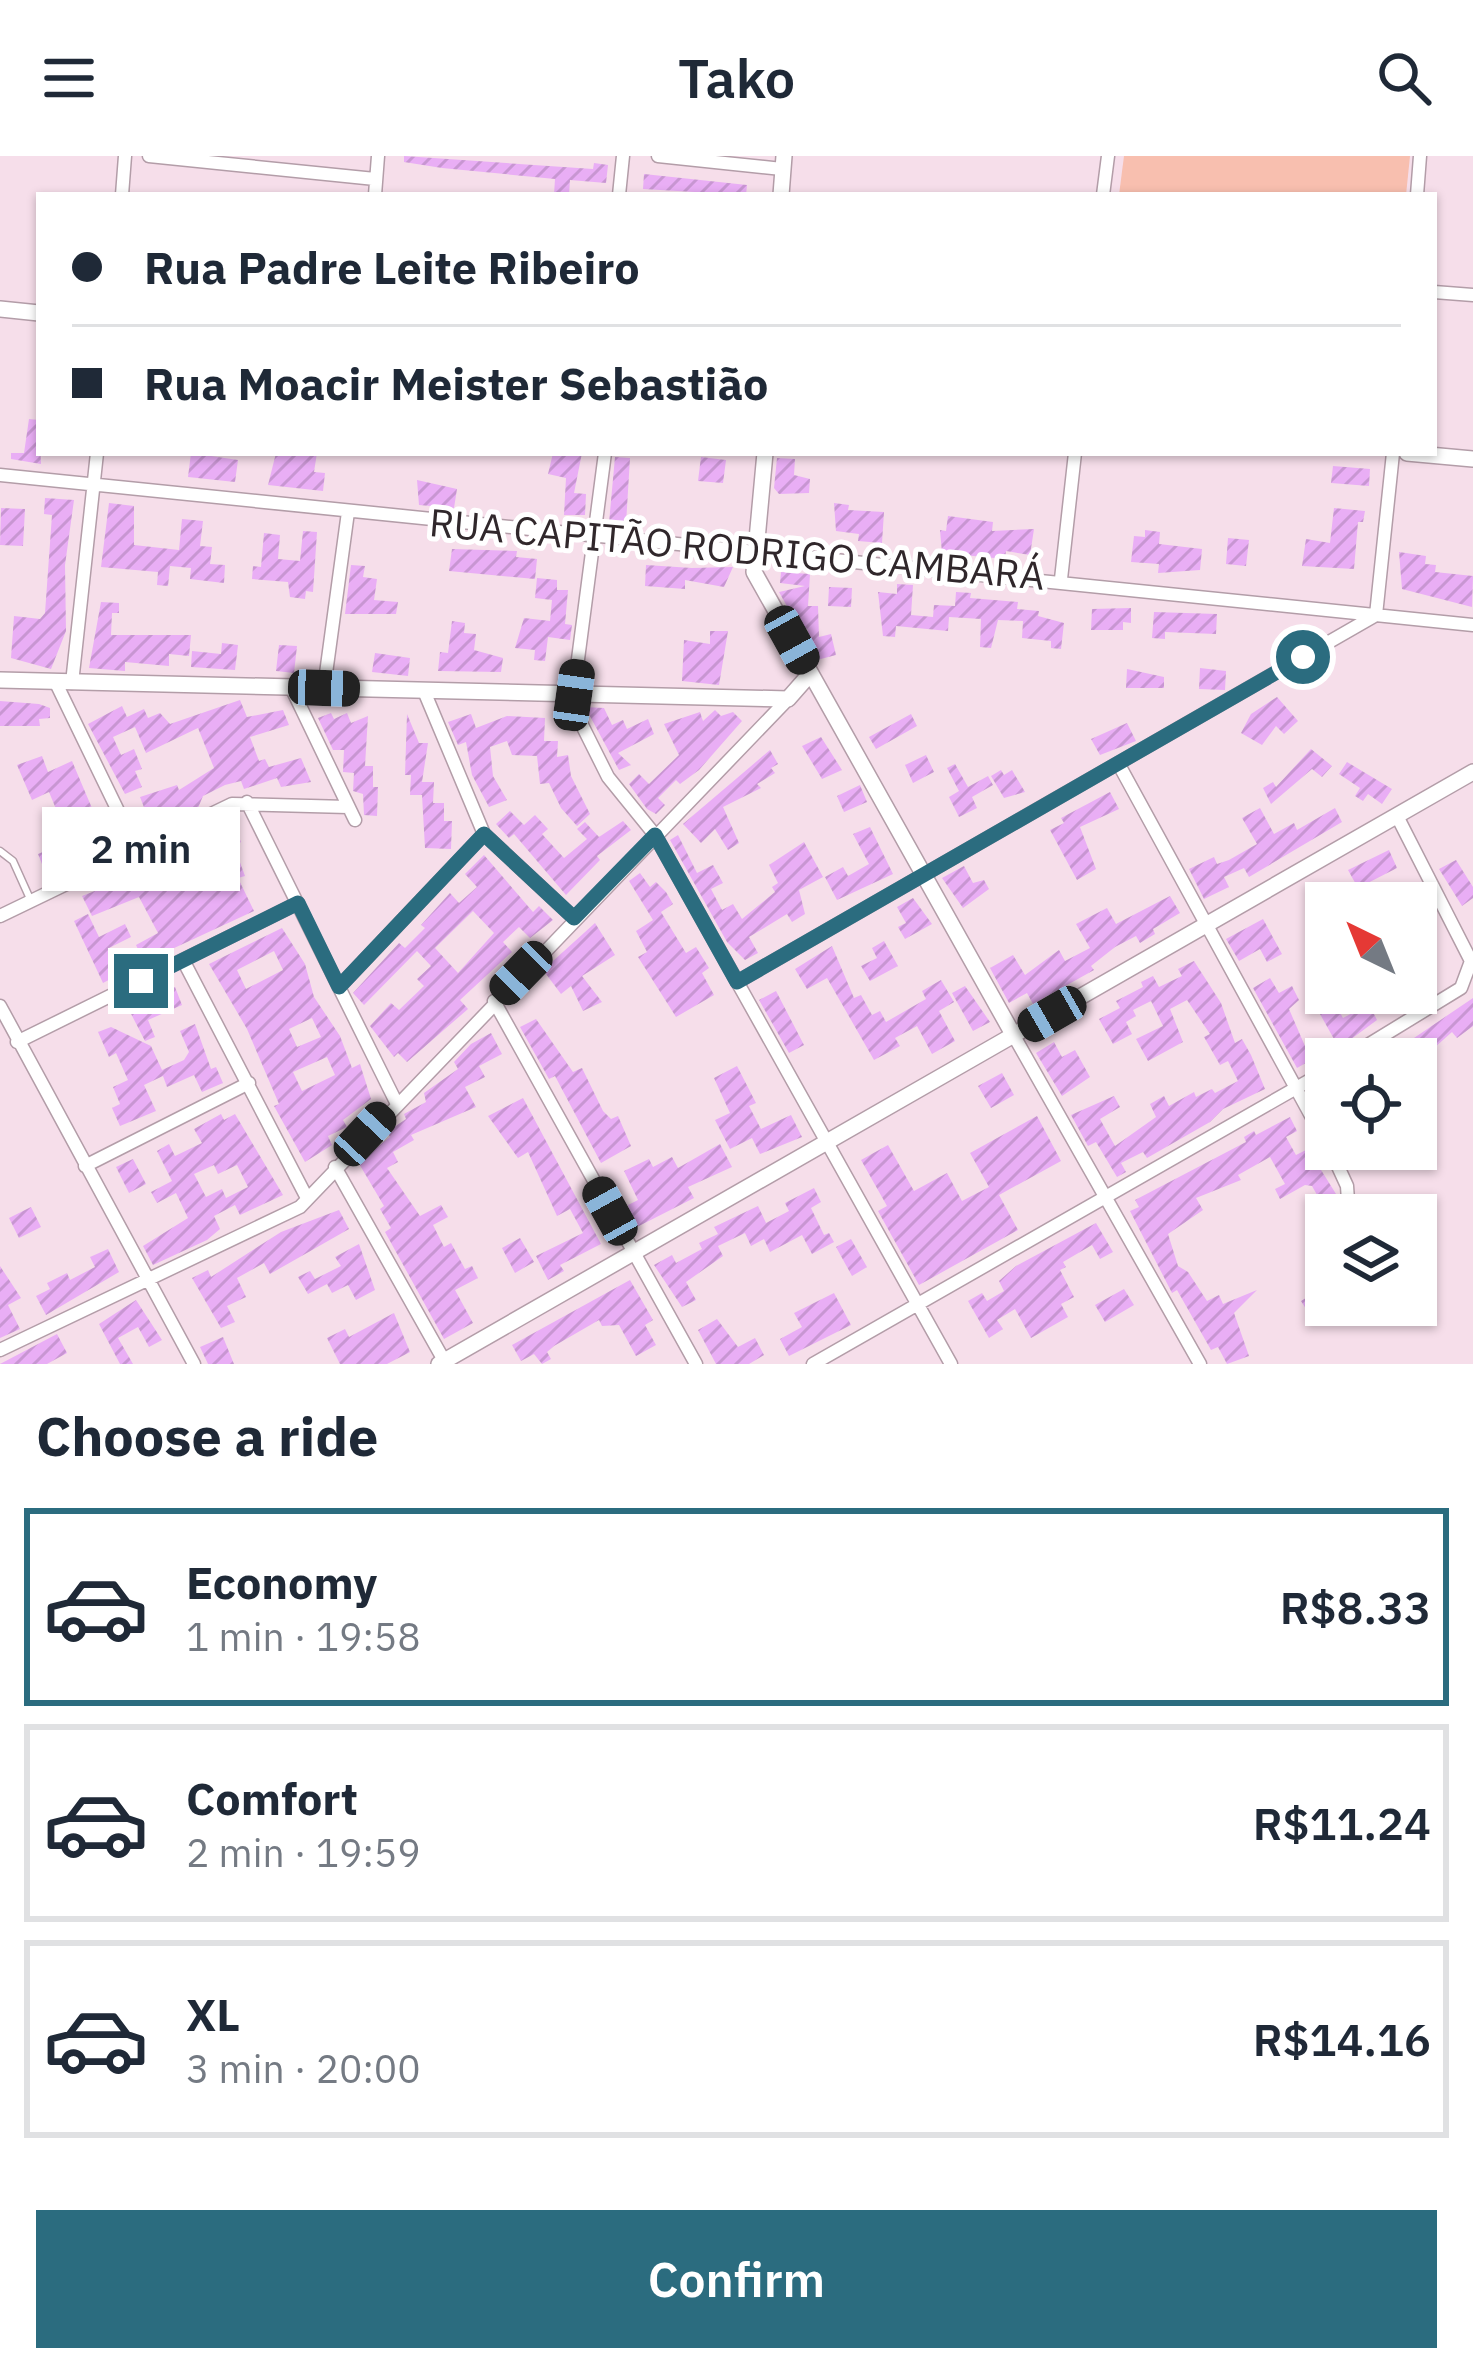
<!DOCTYPE html>
<html lang="en">
<head>
<meta charset="utf-8">
<style>
	:root { --surface:#fff; --page:#f2f2f3; --text:#1f2937; --muted:#747a83; --line:#e0e1e3; --accent:#2b6c7f }
	body { margin:0; font-family:"IBM Plex Sans",sans-serif; background:var(--page); color:var(--text); height:100vh; display:flex; flex-direction:column; font-size:45px; white-space:nowrap }
	* { box-sizing:border-box; margin:0 }
	p { font-size:39px; color:var(--muted) }
	.icon { flex:none; width:66px; height:66px; fill:none; stroke:currentColor; stroke-width:2; stroke-linecap:round; stroke-linejoin:round }
	.map { position:relative; height:1208px; overflow:hidden }
	.drawer { display:flex; flex-direction:column; background:var(--surface); flex:1 }
	.drawer>* { flex:none }
	.top-card { position:absolute; left:36px; top:36px; width:1401px; height:264px; border-radius:0px; box-shadow:0 3px 9px #0004; display:grid; align-content:center; height:264px; padding:0 36px; background:var(--surface) }
	.needle { width:78px; rotate:317deg }
	.fabs { position:absolute; left:1305px; top:726px; display:grid; gap:24px }
	.fabs a { display:grid; place-items:center; width:132px; height:132px; border-radius:0px; background:var(--surface); box-shadow:0 3px 9px #0004; font-size:60px }
	.end { position:absolute; width:54px; height:54px; margin:-27px; border:15px solid #2b6c7f; background:#fff; box-shadow:0 0 0 6px #fff }
	.from { border-radius:50% }
	.bubble { position:absolute; height:84px; border-radius:0px; background:var(--surface); box-shadow:0 3px 9px #0004; font-size:39px; font-weight:600; line-height:84px; text-align:center }
	.car { position:absolute; width:36px; height:72px; margin:-36px -18px; border-radius:15px; box-shadow:0 0 9px 3px #0007; background:linear-gradient(#222 24%,#8ab4d8 0 40%,#222 0 76%,#8ab4d8 0 86%,#222 0) }
	.top-card b { display:flex; align-items:center; gap:42px; height:114px; font-size:45px }
	.top-card b+b { border-top:3px solid var(--line) }
	.top-card i { width:30px; height:30px; background:var(--text) }
	ul { padding:0; list-style:none }
	li { display:flex; align-items:center; gap:36px; height:198px; margin:0 24px 18px; padding:0 12px; border:6px solid var(--line); border-radius:0px }
	li div { flex:1 }
	li b { display:block; font-size:45px }
	li em { font-style:normal; font-weight:600 }
	li.selected { border-color:var(--accent) }
	li>.icon { width:108px; height:108px; stroke-width:1.5 }
	h2 { padding:0 36px; font-size:54px; line-height:144px }
	.cta { display:flex; gap:24px; margin-top:auto; padding:24px 36px }
	.cta a { flex:1; height:138px; border-radius:0px; background:var(--accent); color:#fff; font-size:48px; font-weight:600; line-height:138px; text-align:center }
	header { display:flex; justify-content:space-between; align-items:center; height:156px; padding:0 36px; background:var(--surface); font-size:54px; font-weight:600 }
	.map>svg:first-child { display:block }
	.green { fill:#f8bfaf }
	.building { fill:url(#building-hatch); fill-rule:evenodd }
	.lines { fill:none; stroke-linecap:round; stroke-linejoin:round }
	.service-casing { stroke:#b39da8; stroke-width:9 }
	.minor-casing { stroke:#b39da8; stroke-width:15 }
	.tertiary-casing { stroke:#b39da8; stroke-width:18 }
	.service { stroke:#fff; stroke-width:6 }
	.minor { stroke:#fff; stroke-width:12 }
	.tertiary { stroke:#fff; stroke-width:15 }
	.route { stroke:#2b6c7f; stroke-width:15 }
	.labels { text-anchor:middle; stroke-width:10; stroke-linejoin:round; paint-order:stroke }
	.street-label { font-size:39px; fill:#30272b; stroke:#fff }
</style>
</head>
<body>
<header><svg class="icon" aria-label="menu" viewBox="0 0 24 24"><path d="M4 6h16M4 12h16M4 18h16"/></svg>Tako<svg class="icon" aria-label="search" viewBox="0 0 24 24"><circle cx="10" cy="10" r="6"/><path d="M15 15l6 6"/></svg></header>
<div class="map">
<svg width="1473" height="1208" viewBox="0 0 1473 1208">
	<defs>
		<pattern id="building-hatch" width="6" height="6" patternUnits="userSpaceOnUse" patternTransform="scale(3)"><rect width="6" height="6" fill="#e9aef5"/><path d="M-1 1l2-2M0 6l6-6M5 7l2-2" fill="none" stroke="#c896d2"/></pattern>
	</defs>
	<rect width="100%" height="100%" fill="#f6deea"/>
	<path class="green" d="M1124,0H1410L1406,39H1119Z"/>
	<path class="building" d="M404,0L593,13L594,7L608,9L606,27L570,24L569,39H554L555,23L442,12L404,6Z
		M644,18L747,29L746,39L643,33Z
		M29,263L39,264L41,308L11,303V297H24Z
		M191,297L238,304L235,326L188,321Z
		M276,297H317L314,316L325,317L323,335L268,329Z
		M553,297H582L574,337L586,338L585,359H564L566,322L548,318Z
		M615,301L630,302L626,368L609,367Z
		M701,301L726,304L723,327L698,325Z
		M777,302L795,303L794,319L810,323L809,337L779,338L774,332Z
		M1333,310L1370,313L1369,330L1331,327Z
		M417,324L457,333L454,352L419,349Z
		M45,342L74,344L65,409L66,475L51,513L11,502L14,460L40,463L45,457L52,359L44,358Z
		M109,347L134,350V389L179,394L182,363L203,365L200,390L212,391L210,408L225,409L224,427L190,423L191,412L170,410L168,430L157,429L158,416L101,411Z
		M834,347L849,349L848,354L884,356L882,387L858,385L859,378L836,375Z
		M1,352L25,353L23,390L0,389Z
		M1334,352L1365,355L1363,366H1358L1354,413L1302,410L1306,383L1330,387Z
		M948,360L993,366L992,375L1034,373L1030,399L1006,395L1005,403L942,397L940,374L946,375Z
		M1145,374L1160,376L1159,388L1202,393L1200,414L1158,417L1159,408L1131,406L1134,380L1145,381Z
		M303,375L317,376L313,436L306,435L305,443L290,441L288,426L252,423L253,410L261,411L264,377L280,379L278,403L300,405Z
		M1228,382L1249,384L1246,410L1226,408Z
		M452,393L517,395L516,401L537,403L535,423L449,415Z
		M1399,396L1426,400L1425,408L1436,409L1435,416L1473,420L1472,451L1402,433Z
		M351,409L365,410L363,421L377,423L374,444L398,446L396,458H345Z
		M646,409L692,412L733,411L724,431L685,424V433L645,430Z
		M781,416L810,418L808,450H818L819,481L831,478L836,499L817,504L807,473L798,470L779,436L805,430L780,427Z
		M537,422L557,424V434H568L565,468L572,469L570,484L548,481L545,505L534,504L535,494L515,492L524,462L550,465L552,444L535,442Z
		M897,428L913,429L911,459L933,461L934,449L955,450L956,436L971,437L970,442L1018,446L1017,453L1039,455L1038,460L1064,467L1061,493L1051,492V485L1022,482L1023,465L998,464L991,492L980,491L981,463L949,461L948,475L896,470L895,481L883,480L878,436L897,438Z
		M829,431L852,432L851,451L828,450Z
		M101,446L119,447V457H112L111,479H191L189,500L169,498V510L125,506V515L89,512Z
		M1131,452V467L1123,466V474H1091L1092,453Z
		M1154,456L1217,458L1216,478L1165,476V483L1152,482Z
		M452,465L465,467L464,477L476,478L474,494L503,502L501,516L438,515L440,496L448,497Z
		M710,475H728L719,529L682,525L684,484L710,488Z
		M222,487L238,489L235,514L191,511L192,495L221,498Z
		M279,489L297,490L294,517L276,515Z
		M375,497L410,502L408,520L372,516Z
		M1200,512L1226,515L1225,534L1199,533Z
		M1127,513L1164,521V532H1126Z
		M1277,541L1298,565L1284,578L1276,570L1262,589L1241,577L1251,558Z
		M240,544L247,561L283,554L289,569L250,581L259,605L265,603L269,611L301,602L311,626L281,631L277,622L244,633L241,625L225,629L203,640L198,652L143,676L136,658L145,654L140,641L177,629L179,634L214,612L198,572L146,597L135,571L113,581L121,599L134,593L142,613L135,615L142,631L125,638L88,568L122,550L127,561L144,553L148,562L160,557L170,568Z
		M0,545L39,548L50,552V562L39,563L40,570H0Z
		M585,551L604,552L612,569L623,564L627,573L648,563L654,578L618,597L631,609L619,614Z
		M715,554L721,560L733,556L742,565L699,614L680,628L676,624L658,642L665,649L656,658L647,653L629,628L639,618L649,628L679,599L664,568L700,556L703,565Z
		M331,557L334,563L347,557L351,567L368,560L365,610H373V631H378L377,660L364,659L363,638L353,635L354,617L343,616L344,594H333L318,562Z
		M407,558L419,587H428L422,626H434L433,647H444V665H452L451,693L425,692L422,639H410L411,619H405Z
		M471,558L476,572L507,560L545,562L544,585H558L557,601L568,599L571,620L590,658L577,670L561,652L549,627L540,628L537,600L512,599L507,585L490,591L493,620L507,644L489,651L472,619L466,586L458,589L448,566Z
		M911,558L917,570L876,593L869,581Z
		M1127,567L1136,585L1100,599L1091,583Z
		M821,581L842,614L822,623L802,590Z
		M1311,593L1332,610L1322,621L1312,613L1271,648L1263,632L1273,626L1276,631Z
		M770,594L778,608L771,612L775,617L757,628L761,632L723,651L739,687L728,694L715,673L701,687L683,668Z
		M926,599L934,616L913,627L905,609Z
		M42,600L48,616L72,605L97,664L85,669L97,695L65,714L62,706L44,713L38,698L64,687L60,679L66,677L49,636L32,644L17,609Z
		M1347,606L1392,633L1382,648L1368,638L1363,645L1355,640L1360,632L1339,618Z
		M955,608L968,631L988,620L993,629L972,641L977,652L959,661L949,641L959,635L947,612Z
		M1001,614L1004,619L1012,614L1025,636L1004,642L991,620Z
		M860,629L867,646L844,656L837,640Z
		M1110,636L1119,653L1080,671L1096,713L1077,724L1050,674L1064,667L1061,662Z
		M1260,652L1274,678L1294,667L1297,674L1335,652L1342,666L1249,721L1244,712L1224,721L1229,731L1204,743L1189,713L1214,701L1217,708L1229,704L1257,688L1242,662Z
		M510,655L524,669L535,659L548,673L542,678L564,702L587,683L577,673L585,666L599,681L623,665L631,674L597,700L600,704L566,739L514,678L509,682L496,668Z
		M870,671L893,718L837,744L825,721L843,711L848,720L869,708L853,678Z
		M227,673L236,674L241,686L234,690L245,720L238,722L254,755L144,806L136,789L158,777L139,741L92,760L82,740L164,708L160,701L175,694L217,684L215,678Z
		M678,679L697,717L713,709L723,727L711,733L722,754L733,748L742,763L775,736L772,731L778,727L769,709L804,686L823,721L799,734L805,758L792,766L787,758L749,781L758,797L745,804L727,786L670,684Z
		M1389,694L1397,712L1358,732L1348,714Z
		M484,699L533,756L539,750L553,764L530,782L519,771L503,786L512,796L460,844L468,853L407,906L398,897L394,901L370,870L391,847L399,854L424,830L417,823L431,810L417,795L364,849L353,837L399,787L405,792L425,772L421,769L450,737L459,747L477,731L465,718ZM473,755L494,777L458,817L435,792Z
		M1456,704L1473,731V742L1462,750L1439,713Z
		M964,710L973,727L984,724L989,733L963,752L942,722Z
		M640,717L650,731L656,726L666,736L673,748L661,756L686,797L696,791L709,812L702,817L714,839L676,861L638,801L647,796L636,775L653,764L629,725Z
		M1329,730L1339,747H1326V771L1309,741Z
		M1170,740L1180,757L1153,773L1155,778L1140,787L1136,780L1115,791L1091,810L1094,814L1033,848L1027,837L1009,847L990,812L1013,799L1025,819L1059,794L1065,805L1090,792L1076,768L1107,752L1116,768Z
		M913,742L932,768L905,783L898,771L906,767L897,751Z
		M88,758L99,781L125,768L131,781L109,792L122,817L103,827L74,765Z
		M1263,763L1282,798L1267,806L1260,793L1239,805L1226,783Z
		M595,767L615,799L582,820L602,846L583,855L571,830L561,838L543,814Z
		M282,772L305,808L314,841L340,880L352,912L360,908L371,943L343,964L347,971L328,980L332,989L305,1006L274,950L279,948L247,873L209,808ZM274,795L283,814L246,833L237,814ZM312,862L321,881L297,891L289,873ZM327,901L335,919L302,935L293,916Z
		M884,785L898,810L870,825L861,810L877,802L872,792Z
		M832,790L854,842L861,839L872,859L880,855L886,866L926,843L922,835L941,824L954,846L939,855L955,885L932,898L917,870L895,882L900,890L874,904L827,822L807,833L795,813Z
		M1194,805L1221,847L1235,887L1242,883L1251,899L1265,933L1223,953L1210,966L1147,1002L1143,996L1121,1007L1126,1016L1117,1021L1096,986L1088,990L1071,959L1114,940L1120,951L1100,963L1115,990L1156,961L1150,948L1164,940L1169,950L1194,936L1196,941L1212,933L1215,937L1238,925L1228,905L1220,909L1204,881L1210,878L1187,844L1170,853L1183,886L1148,905L1136,883L1163,870L1151,845L1133,854L1136,860L1126,866L1132,878L1113,888L1099,863L1120,852L1116,845L1143,831L1141,826L1153,820L1159,831L1182,820L1178,813Z
		M1270,822L1279,837L1292,830L1299,844L1289,853L1311,904L1297,912L1253,832Z
		M965,830L990,866L973,875L952,837Z
		M175,831L182,849L148,864L155,881L145,885L127,850Z
		M776,835L804,889L789,897L759,844Z
		M1473,842V870L1457,882L1452,876L1416,908V903H1383Z
		M1369,848L1377,864L1339,892L1320,858L1336,849L1343,862Z
		M536,863L573,916L582,912L603,955L611,963L618,960L631,990L601,1007L555,920L549,923L520,871Z
		M195,868L211,913L216,911L223,927L202,936L194,919L167,931L163,920L144,929L156,955L120,970L112,952L120,948L113,931L128,924L116,897L109,901L98,876L111,871L151,890L162,914L184,904L189,896L180,875Z
		M491,877L502,898L479,910L485,921L465,931L476,951L411,979L414,984L393,996L398,1006L387,1012L420,1060L441,1049L448,1061L433,1069L444,1091L451,1087L465,1113L472,1110L478,1122L455,1134L473,1167L444,1183L385,1076L391,1072L380,1053L384,1050L358,1006L390,981L387,976L406,963L404,958L426,946L424,937L458,913L454,906L471,888Z
		M1054,886L1062,901L1075,894L1090,921L1062,940L1036,897Z
		M737,910L756,947L749,950L761,973L791,959L802,981L760,998L752,982L730,993L715,964L730,957L714,922Z
		M1002,917L1014,939L991,952L978,930Z
		M523,942L601,1088L560,1109L564,1115L548,1124L536,1100L583,1077L570,1053L557,1060L528,996L518,1002L488,960Z
		M221,958L224,964L235,958L283,1039L240,1059L235,1049L214,1060L220,1073L207,1084L153,1109L143,1090L188,1062L176,1037L157,1047L151,1036L172,1025L157,995L169,988L175,1000L202,987L194,973ZM214,1009L218,1018L237,1009L248,1031L226,1042L222,1033L206,1041L194,1018Z
		M1037,960L1061,1005L999,1039L1018,1074L919,1129L878,1055L887,1050L861,1004L888,989L914,1035L947,1017L962,1045L989,1031L970,997Z
		M1290,961L1297,975L1286,981L1296,999L1308,993L1336,1038L1321,1046L1312,1030L1305,1029L1280,1043L1275,1033L1285,1028L1270,1001L1238,1019L1241,1024L1196,1042L1203,1054L1168,1078L1178,1110L1188,1116L1207,1145L1219,1139L1223,1148L1257,1134L1234,1157L1249,1200L1227,1208L1218,1191L1211,1194L1177,1134L1172,1137L1130,1055L1139,1051L1135,1044L1246,986L1244,981L1254,975L1256,979Z
		M720,988L732,1011L688,1031L694,1042L633,1073L628,1049L638,1044L624,1015L649,1003L653,1011L672,1001L678,1012Z
		M133,1003L146,1028L129,1037L116,1011Z
		M814,1032L821,1046L811,1052L824,1079L829,1077L834,1086L812,1098L802,1079L770,1096L764,1083L751,1090L745,1077L718,1090L723,1100L686,1126L696,1144L682,1151L654,1109L672,1099L676,1107L702,1093L699,1087L718,1078L714,1071L758,1050L766,1067L789,1055L785,1047Z
		M31,1051L41,1071L19,1082L9,1062Z
		M339,1054L349,1073L270,1118L264,1107L237,1122L246,1141L227,1150L235,1166L221,1172L192,1122L208,1114L211,1121L281,1076Z
		M1096,1067L1113,1096L1100,1103L1092,1089L1063,1106L1066,1111L1060,1114L1074,1141L1061,1148L1068,1161L1031,1182L1015,1153L997,1164L1003,1173L989,1182L968,1145L982,1137L987,1145L1004,1135L999,1125L1016,1110Z
		M520,1082L534,1106L515,1117L502,1092Z
		M851,1083L867,1111L852,1120L836,1091Z
		M1326,1084V1166L1317,1151L1308,1156L1301,1145L1319,1134L1309,1111L1318,1108L1310,1093Z
		M359,1088L375,1134L356,1144L348,1129L332,1137L327,1128L308,1138L298,1121L310,1115L315,1123L341,1110L335,1101Z
		M108,1093L119,1116L46,1159L36,1140L50,1133L47,1127L67,1117L70,1124L95,1111L90,1101Z
		M0,1110L21,1142L8,1149L20,1173L0,1182Z
		M630,1124L653,1164L645,1169L656,1189L636,1200L619,1169L602,1170L599,1164L554,1190L547,1196L551,1203L542,1208L534,1198L521,1205L512,1189Z
		M1124,1133L1134,1149L1105,1166L1095,1149Z
		M834,1137L851,1169L789,1200L780,1183L802,1171L794,1157Z
		M136,1144L162,1184L149,1191L138,1171L118,1182L133,1208H120L99,1168Z
		M394,1157L410,1196L387,1208H340L327,1182L345,1173L349,1181Z
		M717,1163L738,1191L755,1182L764,1199L749,1208H716L698,1174Z
		M57,1178L67,1197L47,1208H0Z
		M223,1181L234,1208H208L200,1191Z"/>
	<g class="lines">
		<g class="service-casing">
			<path id="service" d="M0,695L13,705L31,745"/>
		</g>
		<g class="minor-casing">
			<path id="minor" d="M149,0L375,23
				M658,0L782,13
				M122,39L125,0
				M375,39L378,0
				M619,39L623,0
				M1103,39L1108,0
				M1417,39L1420,0
				M1434,136L1473,139
				M605,297L572,549L608,621L655,679L951,1208
				M0,319L1473,469
				M1061,423L1075,297
				M56,527L137,694
				M72,527L97,297
				M291,531L355,664
				M324,532L348,356
				M424,535L484,678L574,762
				M1118,607L1326,987
				M247,646L396,946
				M0,760L232,648L348,651
				M183,804L307,1042
				M737,826L1376,459L1393,297
				M339,831L484,678
				M494,845L696,1208
				M0,850L194,1208
				M1014,880L1200,1208
				M17,886L298,747
				M1345,903L1461,832L1471,805L1397,660
				M1330,993L1347,1030L1349,1059
				M85,1010L249,927
				M335,1011L446,1208
				M0,1194L300,1051L788,543
				M813,1208L1326,915"/>
		</g>
		<g class="tertiary-casing">
			<path id="tertiary" d="M781,39L784,0
				M0,153L39,157
				M765,297L754,416L1014,880
				M1407,297L1473,303
				M0,524L788,543L810,518
				M439,1208L1473,616"/>
		</g>
		<use href="#service" class="service"/>
		<use href="#minor" class="minor"/>
		<use href="#tertiary" class="tertiary"/>
	</g>
	<g class="lines">
		<path class="route" d="M141,825L298,747L339,831L484,678L574,762L655,679L737,826L1303,501"/>
	</g>
	<g class="labels">
		<g class="street-label">
			<text transform="translate(737 393) rotate(5)" y="14">RUA CAPITÃO RODRIGO CAMBARÁ</text>
		</g>
	</g>
</svg>
<div class="fabs">
<a><svg class="needle" viewBox="-14 -14 28 28"><path d="M0-13l5 13h-10z" fill="#e53935"/><path d="M0 13l5-13h-10z" fill="#747a83"/></svg></a>
<a><svg class="icon" aria-label="locate" viewBox="0 0 24 24"><circle cx="12" cy="12" r="6"/><path d="M12 2v4M12 18v4M2 12h4M18 12h4"/></svg></a>
<a><svg class="icon" aria-label="layers" viewBox="0 0 24 24"><path d="M12 4l9 5-9 5-9-5zM3 14l9 5 9-5"/></svg></a>
</div>
<i class="end from" style="left:1303px;top:501px"></i>
<i class="end" style="left:141px;top:825px"></i>
<div class="bubble" style="left:42px;top:651px;width:198px">2 min</div>
<i class="car" style="left:792px;top:484px;rotate:151deg"></i>
<i class="car" style="left:324px;top:532px;rotate:92deg"></i>
<i class="car" style="left:574px;top:539px;rotate:8deg"></i>
<i class="car" style="left:521px;top:817px;rotate:224deg"></i>
<i class="car" style="left:1052px;top:858px;rotate:240deg"></i>
<i class="car" style="left:365px;top:978px;rotate:43deg"></i>
<i class="car" style="left:610px;top:1055px;rotate:331deg"></i>
<div class="top-card">
<b><i class="from"></i>Rua Padre Leite Ribeiro</b>
<b><i></i>Rua Moacir Meister Sebastião</b>
</div>
</div>
<section class="drawer">
<h2>Choose a ride</h2>
<ul>
<li class="selected"><svg class="icon" aria-label="car" viewBox="0 0 24 24"><path d="M5 17H2v-5l4-1 3-4h7l3 4 3 1v5h-3M9 17h6M6 11h13"/><circle cx="7" cy="17" r="2"/><circle cx="17" cy="17" r="2"/></svg><div><b>Economy</b><p>1 min · 19:58</p></div><em>R$8.33</em></li>
<li><svg class="icon" aria-label="car" viewBox="0 0 24 24"><path d="M5 17H2v-5l4-1 3-4h7l3 4 3 1v5h-3M9 17h6M6 11h13"/><circle cx="7" cy="17" r="2"/><circle cx="17" cy="17" r="2"/></svg><div><b>Comfort</b><p>2 min · 19:59</p></div><em>R$11.24</em></li>
<li><svg class="icon" aria-label="car" viewBox="0 0 24 24"><path d="M5 17H2v-5l4-1 3-4h7l3 4 3 1v5h-3M9 17h6M6 11h13"/><circle cx="7" cy="17" r="2"/><circle cx="17" cy="17" r="2"/></svg><div><b>XL</b><p>3 min · 20:00</p></div><em>R$14.16</em></li>
</ul>
<div class="cta"><a>Confirm</a></div>
</section>
</body>
</html>
